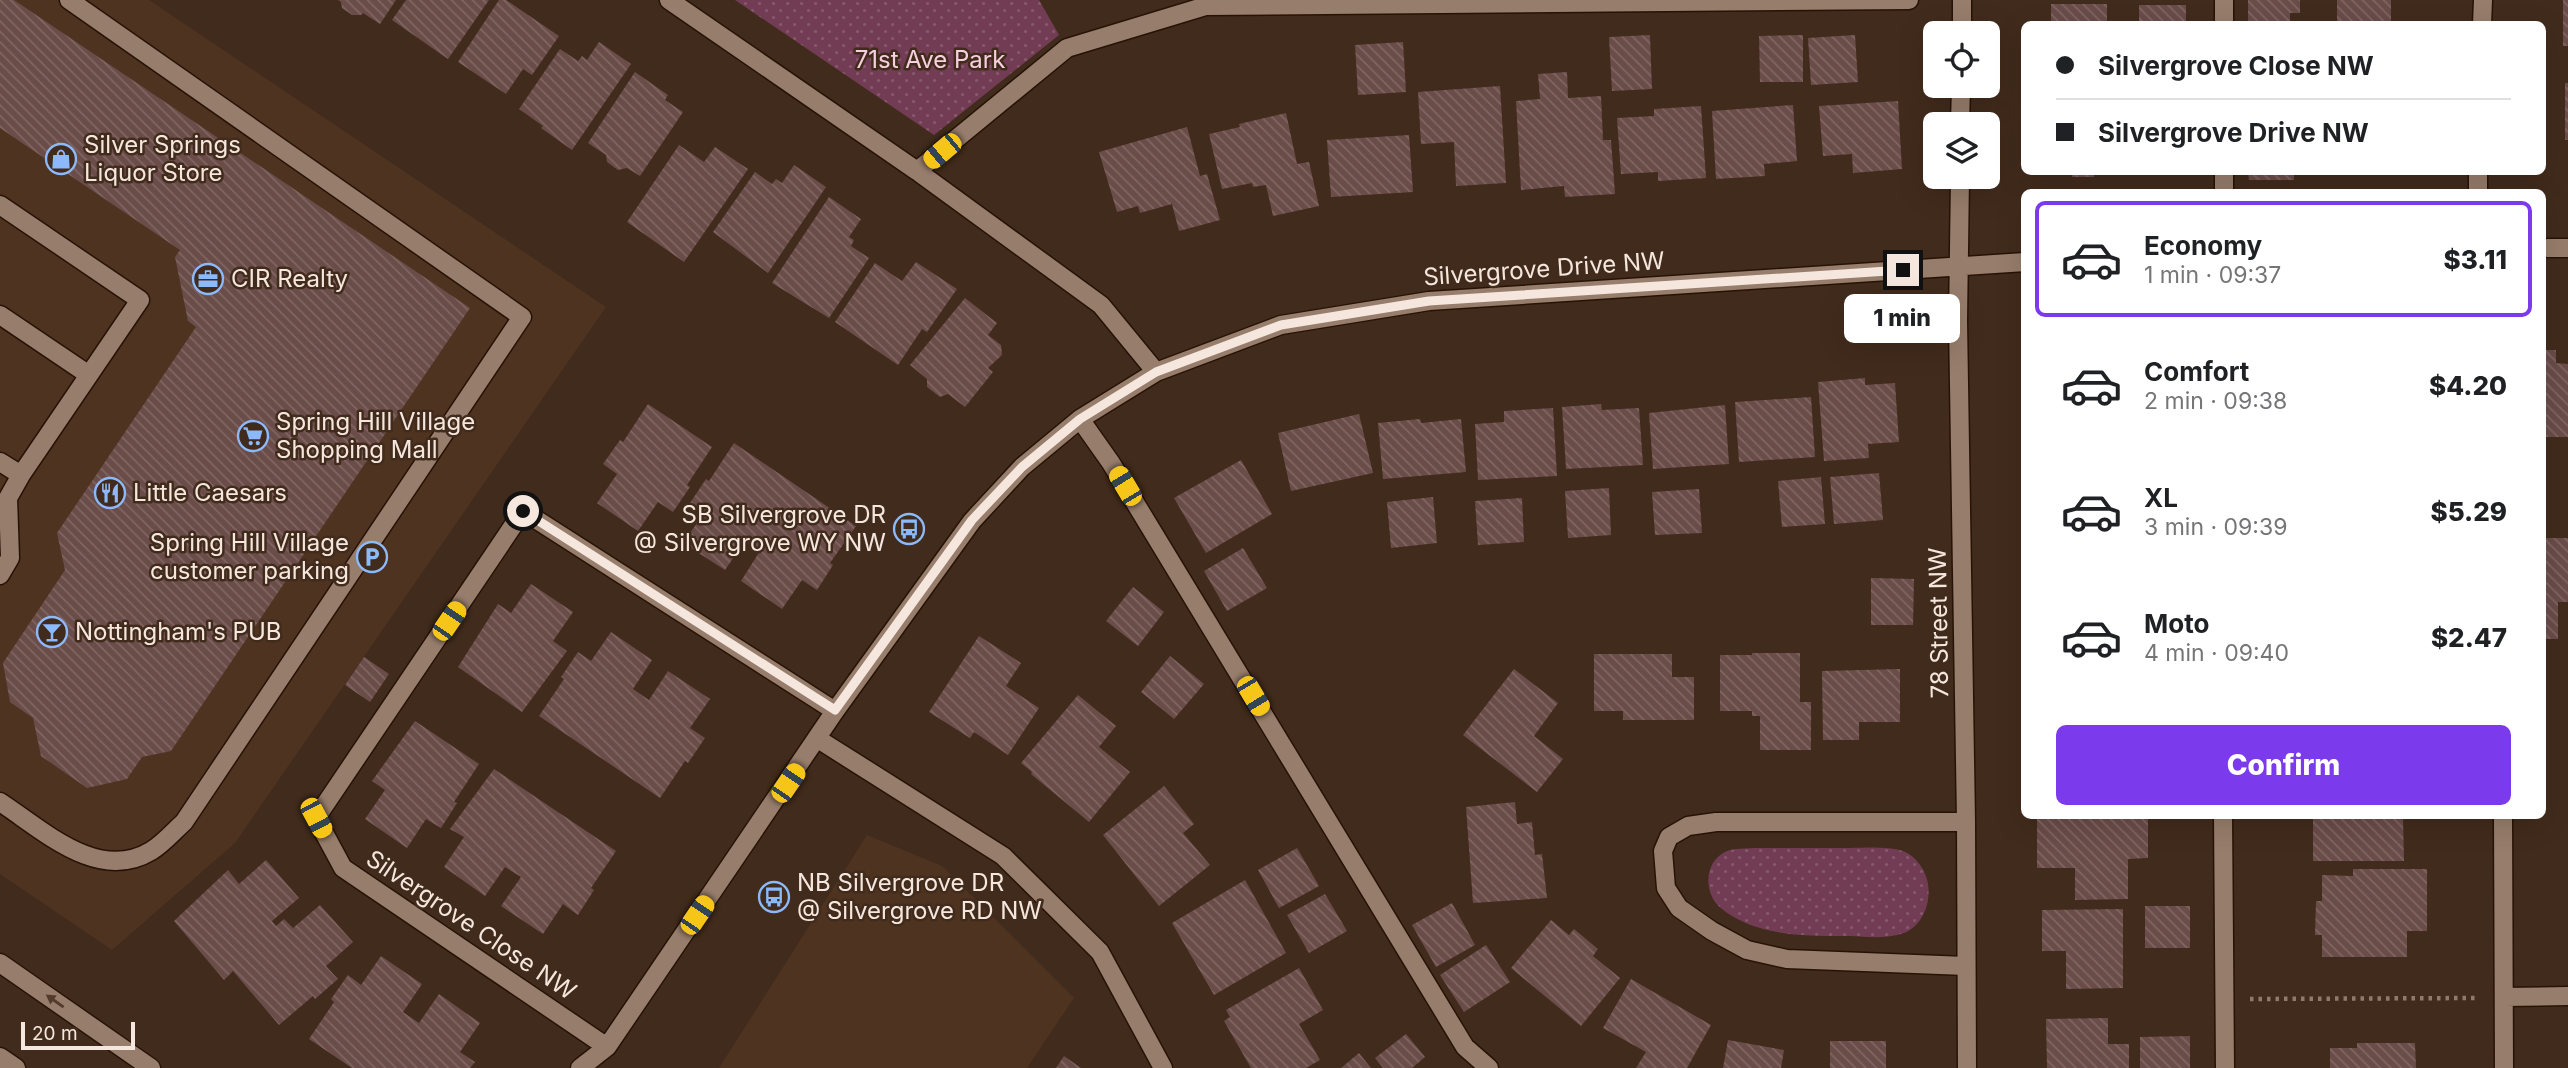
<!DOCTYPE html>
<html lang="en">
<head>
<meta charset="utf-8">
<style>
	:root { --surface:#fff; --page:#f6f6f6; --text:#202124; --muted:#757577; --line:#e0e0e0; --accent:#7c3aed }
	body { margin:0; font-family:Inter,sans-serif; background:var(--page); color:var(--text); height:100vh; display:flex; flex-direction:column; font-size:26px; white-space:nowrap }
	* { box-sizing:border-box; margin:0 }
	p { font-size:23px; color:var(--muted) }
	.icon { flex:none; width:38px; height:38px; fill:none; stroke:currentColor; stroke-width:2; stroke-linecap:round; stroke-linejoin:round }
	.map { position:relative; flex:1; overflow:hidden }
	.panel { position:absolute; left:2021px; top:189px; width:525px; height:630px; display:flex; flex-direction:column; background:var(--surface); border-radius:10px; box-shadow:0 7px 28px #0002 }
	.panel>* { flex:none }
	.guide { position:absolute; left:2021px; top:21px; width:525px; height:154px; border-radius:10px; box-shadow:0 7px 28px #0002; display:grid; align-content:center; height:154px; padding:0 35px; background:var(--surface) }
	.buttons { position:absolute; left:1923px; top:21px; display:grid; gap:14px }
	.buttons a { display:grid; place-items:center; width:77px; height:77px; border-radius:10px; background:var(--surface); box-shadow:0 7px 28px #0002; font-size:35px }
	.scale { position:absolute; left:21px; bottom:18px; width:114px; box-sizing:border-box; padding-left:7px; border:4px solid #f6e7de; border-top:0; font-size:19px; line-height:24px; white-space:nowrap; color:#f6e7de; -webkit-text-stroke:5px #412b1c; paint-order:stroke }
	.end { position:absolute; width:32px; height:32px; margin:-16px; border:9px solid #f6e7de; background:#111; box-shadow:0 0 0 4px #111 }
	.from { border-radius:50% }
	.bubble { position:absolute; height:49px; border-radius:10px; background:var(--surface); box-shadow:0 7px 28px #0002; font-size:23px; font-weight:800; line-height:49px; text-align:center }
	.car { position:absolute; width:21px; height:42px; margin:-21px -10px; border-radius:9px; box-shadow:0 0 5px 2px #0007; background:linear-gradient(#f5c518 24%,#345 0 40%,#f5c518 0 76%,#345 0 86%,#f5c518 0) }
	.guide b { display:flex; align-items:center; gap:24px; height:66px; font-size:26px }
	.guide b+b { border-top:2px solid var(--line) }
	.guide i { width:18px; height:18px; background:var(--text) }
	ul { padding:12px 0 0; list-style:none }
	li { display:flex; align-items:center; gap:21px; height:116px; margin:0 14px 10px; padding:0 21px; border:4px solid transparent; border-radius:10px }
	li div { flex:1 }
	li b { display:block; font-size:26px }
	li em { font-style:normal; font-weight:800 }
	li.active { border-color:var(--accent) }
	li>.icon { width:63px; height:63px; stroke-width:1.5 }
	.primary-button { display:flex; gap:14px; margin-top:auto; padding:14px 35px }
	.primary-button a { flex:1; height:80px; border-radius:10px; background:var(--accent); color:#fff; font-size:28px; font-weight:800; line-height:80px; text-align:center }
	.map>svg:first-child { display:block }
	.built { fill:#4e3320 }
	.grass { fill:url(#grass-dots) }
	.building { fill:url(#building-back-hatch) }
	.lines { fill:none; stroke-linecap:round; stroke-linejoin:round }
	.minor-casing { stroke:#271305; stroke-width:21 }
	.path { stroke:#8e7b6e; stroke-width:4.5; stroke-dasharray:3.5 5; stroke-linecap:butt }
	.minor { stroke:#977d6b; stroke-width:18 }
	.oneway { fill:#523b2c }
	.route { stroke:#f6e7de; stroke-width:9 }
	.labels { text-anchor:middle; stroke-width:5; stroke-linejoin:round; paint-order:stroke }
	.park-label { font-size:24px; fill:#f7cfdf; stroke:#412b1c }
	.poi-label { font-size:24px; fill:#f6e7de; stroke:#412b1c; text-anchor:start }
	.street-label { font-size:24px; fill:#f6e7de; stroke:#412b1c }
</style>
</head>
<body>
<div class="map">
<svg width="2568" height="1068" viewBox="0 0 2568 1068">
	<defs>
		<pattern id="grass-dots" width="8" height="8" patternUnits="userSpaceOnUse" patternTransform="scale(1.75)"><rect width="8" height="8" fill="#723c54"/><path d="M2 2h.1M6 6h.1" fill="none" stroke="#87586c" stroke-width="1.8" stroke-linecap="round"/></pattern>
		<pattern id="building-back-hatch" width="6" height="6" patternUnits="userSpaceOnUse" patternTransform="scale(1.75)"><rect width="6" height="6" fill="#6a4c49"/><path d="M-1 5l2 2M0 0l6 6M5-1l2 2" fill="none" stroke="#806663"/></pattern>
	</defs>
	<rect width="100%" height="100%" fill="#412b1c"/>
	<path class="built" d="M0,0H149L606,307L235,843L112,950L0,874Z
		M867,835L942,866L1074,998L1027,1068H719Z"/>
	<path class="grass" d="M735,0H1039L1059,35L934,135Z
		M1753,848C1785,848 1818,848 1850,848C1866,848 1887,846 1903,851C1916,856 1926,870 1928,884C1931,903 1923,925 1904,933C1887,939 1868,937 1851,936C1808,936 1757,937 1722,909C1703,895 1703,861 1727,851C1735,848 1745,849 1753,848Z"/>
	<path class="building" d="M0,0H14L470,308L171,751L142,757L127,779L87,788L41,756L33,718L10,702L3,663L65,570L57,533L196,327L188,321L175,257L180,250L0,128Z
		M338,0H396L380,24L363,13L361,15H352L342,8L341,2Z
		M406,0H489L448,59L392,20Z
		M499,0H506L559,36L532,75L523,69L506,94L458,62Z
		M2248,0H2300V13H2290V24H2248Z
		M2337,0H2391V24H2337Z
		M2563,0H2568V46H2563Z
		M2051,4H2107V24H2051Z
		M2139,5H2186V24H2139Z
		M1650,35L1652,89L1612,91L1609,37Z
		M1803,35V82H1760L1759,36Z
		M1855,35L1858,82L1811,85L1808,38Z
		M599,42L631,64L572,150L541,128L543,126L519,109L560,49L578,61L582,56L587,60Z
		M1403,42L1406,92L1358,95L1355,45Z
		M635,72L668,95L665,100L683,112L640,176L627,168L618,170L607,162L606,155L588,143Z
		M1567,72L1568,98L1601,96L1603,140H1611L1615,194L1565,197L1564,186L1521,190L1516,101L1540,99L1538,74Z
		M2565,83H2568V140H2565Z
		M1500,86L1506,183L1456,186L1454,142L1421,144L1418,92Z
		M1898,101L1902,169L1853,173L1852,154L1823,156L1819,106Z
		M1793,105L1797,161L1764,164L1765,176L1716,179L1712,111Z
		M1701,106L1706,178L1658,181V172L1621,174L1617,118L1654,116V109Z
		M1286,113L1297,164L1309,162L1319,206L1273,216L1266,185L1253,187L1252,183L1222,189L1209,134L1240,127L1239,124Z
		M1187,127L1200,176L1207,174L1220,220L1179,231L1172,204L1140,213L1138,206L1117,212L1099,152Z
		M1409,135L1413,192L1331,197L1327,140Z
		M679,145L704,162L715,147L748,169L684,262L627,222Z
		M794,165L826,187L768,273L713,232L755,172L772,184L776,179L782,183Z
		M2072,172H2094V177H2072Z
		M2248,172H2294V180H2249Z
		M829,197L861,219L849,237L854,240L851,246L869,258L829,318L772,283Z
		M916,262L957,289L927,332L922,329L898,365L835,322L875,263L902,281Z
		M965,298L997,323L988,335L1001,345L1002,355L988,368L993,372L965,407L948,394L940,397L927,387V379L910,365Z
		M2543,350H2556V363L2568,364V437H2543Z
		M1865,378V385L1895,383L1899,442L1868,444L1869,458L1824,461L1818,382Z
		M1811,397L1815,457L1739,462L1735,402Z
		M648,404L712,447L687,485L690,487L673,512L658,502L638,531L597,503L617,474L603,464L620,440L623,442Z
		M1601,404L1602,410L1639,408L1643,465L1566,469L1562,407Z
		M1725,405L1729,464L1653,469L1649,413Z
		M1553,408L1557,476L1478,480L1475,424L1504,422V411Z
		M1359,414L1373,473L1291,491L1278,433Z
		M1420,419L1421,423L1461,419L1466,472L1383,479L1378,423Z
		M734,443L856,526L830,563L833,565L817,590L802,580L782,609L741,581L760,551L745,541L725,570L683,543L704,513L690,503L706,479L709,481Z
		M1241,460L1272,514L1206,553L1174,498Z
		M1879,473L1883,520L1834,524L1830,477Z
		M1821,477L1825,524L1782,527L1778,481Z
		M1609,488L1611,535L1568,538L1565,491Z
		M1699,489L1702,533L1655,535L1652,492Z
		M1433,497L1437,543L1391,548L1387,502Z
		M1522,498L1524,542L1478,545L1475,501Z
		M2543,538H2568V602H2558V639H2543Z
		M1243,548L1267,588L1227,611L1204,571Z
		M1871,578L1914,579L1913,625H1871Z
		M531,584L573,612L553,641L567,651L522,712L458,667L498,604L511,613Z
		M1133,587L1164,612L1138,646L1106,621Z
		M611,632L652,660L633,689L649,700L668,671L710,699L690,728L705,738L688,763L685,761L660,798L539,716L564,679L561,677L578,652L591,661Z
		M979,636L1021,663L1006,686L1039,708L1008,755L974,732L970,738L929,712Z
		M1752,653H1800V702H1811V750H1760V716H1752V711H1720V655H1752Z
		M1594,654H1672V677H1694V720H1623V711H1594Z
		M1170,656L1204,684L1174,719L1141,692Z
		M364,657L389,674L370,702L345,685Z
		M1514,669L1558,703L1534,736L1563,759L1537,792L1463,735Z
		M1900,669V722H1859V740H1823L1822,671Z
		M1078,695L1116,726L1099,747L1130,772L1089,822L1031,774L1032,772L1021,763Z
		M415,721L479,764L454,802L457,803L441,828L426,819L407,848L365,819L385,790L372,781Z
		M494,769L616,851L591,888L594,890L578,915L563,904L543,934L501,906L521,877L505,867L485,896L444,867L464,837L450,829Z
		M1164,786L1194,824L1183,833L1210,865L1159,906L1103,835Z
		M1515,802L1517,824L1532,822L1535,855L1542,854L1547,898L1473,903L1466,807Z
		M2148,816V858L2128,859V899L2075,900V868H2037V817Z
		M2313,816H2403L2404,861H2313Z
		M1297,848L1319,886L1279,908L1258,870Z
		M266,860L299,898L272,921L276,926L284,919L293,928L320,905L353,942L326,966L338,979L315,999L313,996L279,1025L233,971L224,980L174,921L228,870L239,884Z
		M2353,869H2427V931H2407V957H2322V935H2315L2316,901H2322V875L2353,876Z
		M1245,880L1286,953L1214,995L1172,923Z
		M1325,894L1347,931L1309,953L1287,915Z
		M1452,903L1475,945L1436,967L1412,925Z
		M2145,906H2190V948H2145Z
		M2123,909V988L2066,989V951H2042V910Z
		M1551,920L1569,935L1574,929L1598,949L1593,956L1620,978L1581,1026L1511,968Z
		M1486,945L1510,982L1464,1012L1440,975Z
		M381,956L422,984L403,1012L419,1023L439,994L480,1023L460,1052L475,1062L470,1068H352L309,1039L334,1002L331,999L348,975L361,985Z
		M1299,968L1323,1010L1299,1024L1320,1060L1306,1068H1251L1224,1021L1230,1017L1226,1010Z
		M1631,979L1711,1025L1687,1068H1636L1646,1052L1603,1028Z
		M2108,1018V1044H2129V1068H2047L2046,1019Z
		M1406,1034L1425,1057L1412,1068H1383L1375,1058Z
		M2190,1036V1068H2140V1037Z
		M1728,1040L1784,1050L1781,1068H1723Z
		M1830,1041H1886V1068H1830Z
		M2357,1043H2415L2416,1068H2330V1048H2357Z
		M1359,1053L1371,1068H1341Z
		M1064,1056L1081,1068H1056Z"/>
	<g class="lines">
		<g class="minor-casing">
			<path id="minor" d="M669,0L917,171L1101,305L1156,372
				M2224,0V24
				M2482,24L2483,0
				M1962,33V0
				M1960,124L1961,86
				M917,171L1067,48L1206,6L1909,0
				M2224,172V192
				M1960,177L1958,321L1966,822L1967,1068
				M2478,192V172
				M0,205L140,300L21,475
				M2543,248H2568
				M0,315L89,375
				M1080,419L1111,463L1465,1047L1489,1068
				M0,462L21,475L8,498L10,558L0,575
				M818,739L1003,856L1100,952L1163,1068
				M0,802C43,830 98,883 151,851C163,844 174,831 184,822L522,317L69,0
				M2223,816L2225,1068
				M2503,816L2504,1068
				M1966,822H1716L1688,826L1669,837L1663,851L1666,888L1679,908L1712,931L1747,950L1787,959L1966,966
				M0,963L151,1068
				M2504,997L2568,996
				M607,1047L343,868L316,818L523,511L835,711
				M0,1057L16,1068
				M580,1068L607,1047L835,711L972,521L1022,467L1080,419L1156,372L1281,325L1429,301L2025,262"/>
		</g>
		<path class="path" d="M2250,999L2476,998"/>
		<use href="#minor" class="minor"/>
	</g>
	<defs><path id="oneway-solid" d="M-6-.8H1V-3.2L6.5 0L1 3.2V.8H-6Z" transform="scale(1.75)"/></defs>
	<use class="oneway" href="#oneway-solid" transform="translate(55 1001) rotate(-145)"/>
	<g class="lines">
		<path class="route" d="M523,511L835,710L972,520L1022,467L1080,419L1156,372L1281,325L1429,301L1903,270"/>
	</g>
	<defs>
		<g id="shop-ring" transform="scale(1.575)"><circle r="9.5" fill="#412b1c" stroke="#8cb9fc" stroke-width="1.5"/><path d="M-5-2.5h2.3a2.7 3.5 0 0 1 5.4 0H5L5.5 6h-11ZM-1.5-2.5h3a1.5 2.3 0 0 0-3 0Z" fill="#8cb9fc"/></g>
		<g id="office-ring" transform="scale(1.575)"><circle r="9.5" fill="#412b1c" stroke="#8cb9fc" stroke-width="1.5"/><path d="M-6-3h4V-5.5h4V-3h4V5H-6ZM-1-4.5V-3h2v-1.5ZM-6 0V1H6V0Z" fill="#8cb9fc"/></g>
		<g id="supermarket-ring" transform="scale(1.575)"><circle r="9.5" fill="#412b1c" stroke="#8cb9fc" stroke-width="1.5"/><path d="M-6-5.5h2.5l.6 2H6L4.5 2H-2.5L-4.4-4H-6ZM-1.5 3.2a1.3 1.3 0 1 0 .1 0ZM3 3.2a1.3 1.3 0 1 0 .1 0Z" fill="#8cb9fc"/></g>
		<g id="restaurant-ring" transform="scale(1.575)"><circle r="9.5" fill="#412b1c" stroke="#8cb9fc" stroke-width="1.5"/><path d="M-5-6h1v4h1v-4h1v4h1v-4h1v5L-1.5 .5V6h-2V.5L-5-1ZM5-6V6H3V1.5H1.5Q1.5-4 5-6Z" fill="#8cb9fc"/></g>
		<g id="bus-ring" transform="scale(1.575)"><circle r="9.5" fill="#412b1c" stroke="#8cb9fc" stroke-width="1.5"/><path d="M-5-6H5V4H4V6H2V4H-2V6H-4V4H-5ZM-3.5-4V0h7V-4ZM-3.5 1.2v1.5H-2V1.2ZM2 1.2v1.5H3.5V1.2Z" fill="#8cb9fc"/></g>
		<g id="parking-ring" transform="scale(1.575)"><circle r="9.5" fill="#412b1c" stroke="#8cb9fc" stroke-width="1.5"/><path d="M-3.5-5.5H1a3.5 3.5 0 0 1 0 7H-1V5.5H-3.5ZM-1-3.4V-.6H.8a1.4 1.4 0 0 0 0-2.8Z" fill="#8cb9fc"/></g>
		<g id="bar-ring" transform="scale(1.575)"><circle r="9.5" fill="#412b1c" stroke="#8cb9fc" stroke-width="1.5"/><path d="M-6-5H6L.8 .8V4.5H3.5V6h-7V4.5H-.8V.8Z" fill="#8cb9fc"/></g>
	</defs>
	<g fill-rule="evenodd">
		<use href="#shop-ring" x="61" y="159"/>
		<use href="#office-ring" x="208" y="279"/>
		<use href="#supermarket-ring" x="253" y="436"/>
		<use href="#restaurant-ring" x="110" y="493"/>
		<use href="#bus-ring" x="909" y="529"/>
		<use href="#parking-ring" x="372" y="557"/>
		<use href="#bar-ring" x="52" y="632"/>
		<use href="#bus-ring" x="774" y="897"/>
	</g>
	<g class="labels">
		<g class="park-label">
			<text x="930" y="68">71st Ave Park</text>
		</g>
		<g class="poi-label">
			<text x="84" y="153">Silver Springs<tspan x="84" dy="28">Liquor Store</tspan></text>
			<text x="231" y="287">CIR Realty</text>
			<text x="276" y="430">Spring Hill Village<tspan x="276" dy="28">Shopping Mall</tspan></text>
			<text x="133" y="501">Little Caesars</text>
			<text x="886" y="523" text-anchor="end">SB Silvergrove DR<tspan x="886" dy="28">@ Silvergrove WY NW</tspan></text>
			<text x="349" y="551" text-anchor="end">Spring Hill Village<tspan x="349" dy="28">customer parking</tspan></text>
			<text x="75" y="640">Nottingham's PUB</text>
			<text x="797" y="891">NB Silvergrove DR<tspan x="797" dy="28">@ Silvergrove RD NW</tspan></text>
		</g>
		<g class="street-label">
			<text transform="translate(1544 269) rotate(-4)" y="8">Silvergrove Drive NW</text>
			<text transform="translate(1939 623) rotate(-91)" y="8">78 Street NW</text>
			<text transform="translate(471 925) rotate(34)" y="8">Silvergrove Close NW</text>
		</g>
	</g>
</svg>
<div class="buttons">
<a><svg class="icon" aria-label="locate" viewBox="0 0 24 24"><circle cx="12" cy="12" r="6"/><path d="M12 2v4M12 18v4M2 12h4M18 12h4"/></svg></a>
<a><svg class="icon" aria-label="layers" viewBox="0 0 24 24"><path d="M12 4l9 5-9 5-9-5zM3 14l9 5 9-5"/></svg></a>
</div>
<div class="scale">20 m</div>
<i class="end from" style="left:523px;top:511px"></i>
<i class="end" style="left:1903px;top:270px"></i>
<div class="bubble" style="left:1844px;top:294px;width:116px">1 min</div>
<i class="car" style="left:942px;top:151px;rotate:230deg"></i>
<i class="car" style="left:1125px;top:486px;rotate:329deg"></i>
<i class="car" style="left:449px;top:621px;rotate:34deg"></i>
<i class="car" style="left:1253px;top:696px;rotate:149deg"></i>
<i class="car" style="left:788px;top:783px;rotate:34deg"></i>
<i class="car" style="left:316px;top:818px;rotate:152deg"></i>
<i class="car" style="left:697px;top:915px;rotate:34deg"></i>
<div class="guide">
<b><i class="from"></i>Silvergrove Close NW</b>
<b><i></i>Silvergrove Drive NW</b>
</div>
<section class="panel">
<ul>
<li class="active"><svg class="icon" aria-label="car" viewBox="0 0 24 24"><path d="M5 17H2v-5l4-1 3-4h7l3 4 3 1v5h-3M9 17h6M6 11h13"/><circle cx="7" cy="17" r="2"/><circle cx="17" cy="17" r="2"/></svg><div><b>Economy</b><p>1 min · 09:37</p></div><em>$3.11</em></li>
<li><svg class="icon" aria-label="car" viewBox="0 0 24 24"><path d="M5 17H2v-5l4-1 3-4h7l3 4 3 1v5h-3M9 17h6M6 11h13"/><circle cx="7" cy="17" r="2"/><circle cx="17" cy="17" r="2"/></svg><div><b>Comfort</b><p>2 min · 09:38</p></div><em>$4.20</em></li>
<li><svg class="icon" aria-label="car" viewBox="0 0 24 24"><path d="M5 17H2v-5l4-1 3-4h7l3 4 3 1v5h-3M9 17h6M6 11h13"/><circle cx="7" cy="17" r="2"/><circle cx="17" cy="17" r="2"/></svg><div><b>XL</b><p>3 min · 09:39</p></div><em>$5.29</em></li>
<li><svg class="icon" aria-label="car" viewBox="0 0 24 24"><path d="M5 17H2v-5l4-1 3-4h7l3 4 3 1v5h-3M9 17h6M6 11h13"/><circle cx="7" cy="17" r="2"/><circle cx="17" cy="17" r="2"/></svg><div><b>Moto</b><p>4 min · 09:40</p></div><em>$2.47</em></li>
</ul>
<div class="primary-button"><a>Confirm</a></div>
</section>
</div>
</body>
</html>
